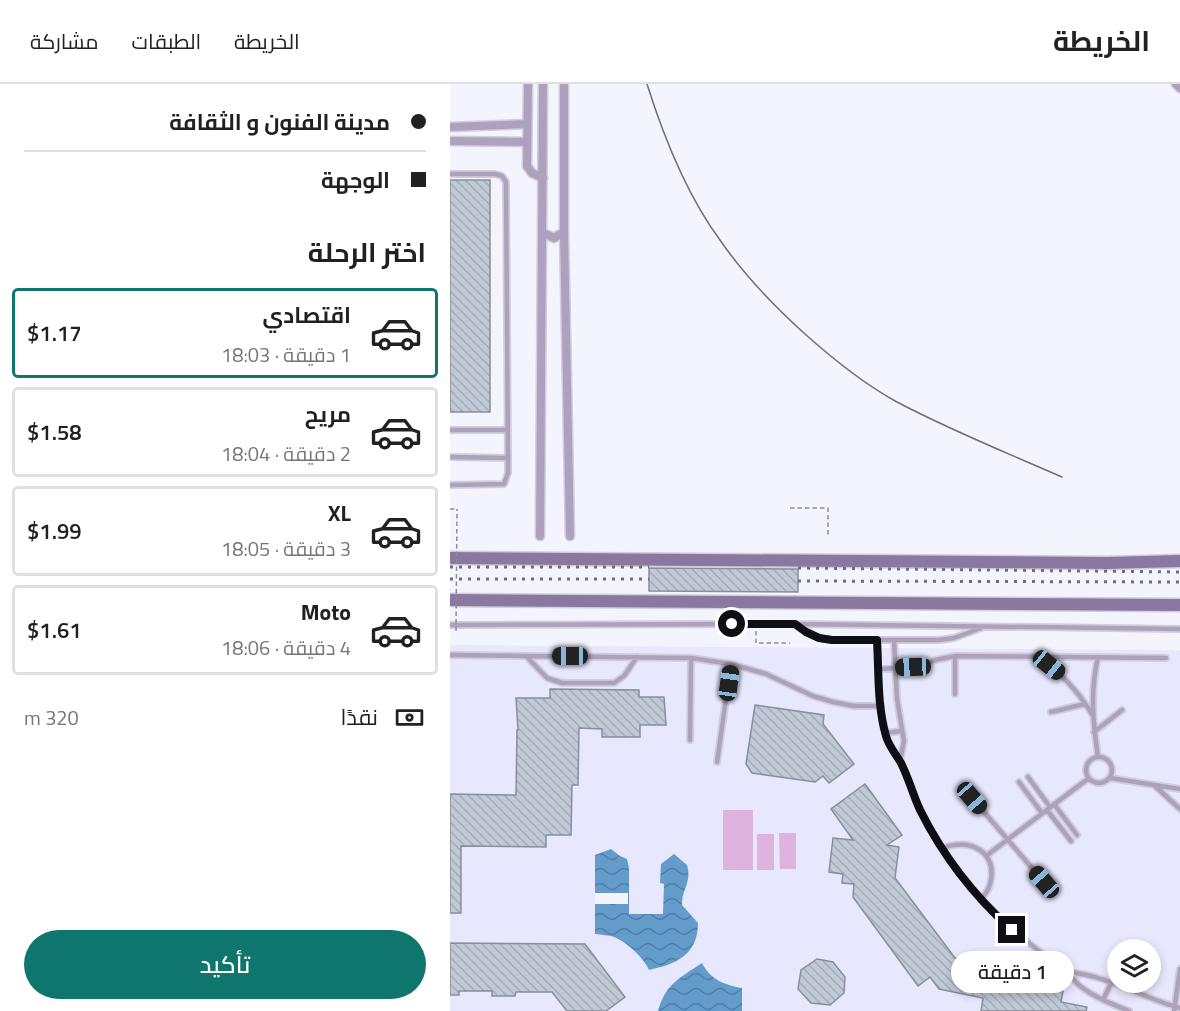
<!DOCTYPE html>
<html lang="ar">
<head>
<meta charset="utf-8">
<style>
	:root { --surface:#fff; --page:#f6f6f6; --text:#202124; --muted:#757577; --line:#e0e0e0; --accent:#0f766e }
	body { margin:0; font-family:"Titillium Web",Cairo,sans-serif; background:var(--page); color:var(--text); direction:rtl; height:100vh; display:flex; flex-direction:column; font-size:22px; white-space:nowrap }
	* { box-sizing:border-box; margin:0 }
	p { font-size:20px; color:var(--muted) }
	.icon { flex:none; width:33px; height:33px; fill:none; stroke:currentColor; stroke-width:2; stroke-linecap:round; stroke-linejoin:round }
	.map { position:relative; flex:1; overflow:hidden; direction:ltr }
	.panel { display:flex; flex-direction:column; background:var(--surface); width:450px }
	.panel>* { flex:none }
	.top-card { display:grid; align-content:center; height:132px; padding:0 24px; background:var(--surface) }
	.buttons { position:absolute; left:657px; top:855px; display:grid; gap:12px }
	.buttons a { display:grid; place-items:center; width:54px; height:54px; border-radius:50%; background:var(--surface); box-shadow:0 3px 9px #0003; font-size:30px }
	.end { position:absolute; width:27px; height:27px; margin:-14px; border:8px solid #0f0e14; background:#fff; box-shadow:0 0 0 3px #fff }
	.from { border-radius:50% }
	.bubble { position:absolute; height:42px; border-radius:21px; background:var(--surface); box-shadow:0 3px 9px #0003; font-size:20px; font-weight:600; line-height:42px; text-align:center; direction:rtl }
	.car { position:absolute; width:18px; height:36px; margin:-18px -9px; border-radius:8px; box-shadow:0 0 4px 2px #0007; background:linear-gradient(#222 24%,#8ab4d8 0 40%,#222 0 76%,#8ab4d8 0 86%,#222 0) }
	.top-card b { display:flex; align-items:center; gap:21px; height:57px; font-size:22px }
	.top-card b+b { border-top:2px solid var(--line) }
	.top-card i { width:15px; height:15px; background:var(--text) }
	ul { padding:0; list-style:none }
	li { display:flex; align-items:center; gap:18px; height:90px; margin:0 12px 9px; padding:0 12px; border:3px solid var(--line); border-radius:6px }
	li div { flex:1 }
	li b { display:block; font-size:22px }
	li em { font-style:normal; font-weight:600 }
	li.current { border-color:var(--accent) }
	li>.icon { width:54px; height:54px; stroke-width:1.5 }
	h2 { padding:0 24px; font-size:27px; line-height:72px }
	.pay { display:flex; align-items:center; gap:15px; height:66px; padding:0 24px; font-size:22px }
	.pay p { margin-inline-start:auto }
	.primary-button { display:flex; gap:12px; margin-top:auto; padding:12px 24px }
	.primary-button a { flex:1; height:69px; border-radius:36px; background:var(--accent); color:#fff; font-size:24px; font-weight:600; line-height:69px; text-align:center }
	header { display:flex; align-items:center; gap:36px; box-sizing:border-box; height:84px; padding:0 30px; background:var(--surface); border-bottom:2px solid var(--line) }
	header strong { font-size:28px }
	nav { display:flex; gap:33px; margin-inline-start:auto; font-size:21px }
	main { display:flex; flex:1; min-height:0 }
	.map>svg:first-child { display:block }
	.built { fill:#e7e7fe; fill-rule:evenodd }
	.pitch { fill:#deb4de }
	.water { fill:url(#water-waves) }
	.pier { fill:#f4f4fe }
	.building { fill:url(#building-back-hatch); stroke:#888e9c; stroke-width:1.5 }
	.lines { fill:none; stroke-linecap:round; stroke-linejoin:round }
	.lane-casing { stroke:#cfcfd9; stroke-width:8 }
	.street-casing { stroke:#cfcfd9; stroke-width:11 }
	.secondary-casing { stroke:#cfcfd9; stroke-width:15 }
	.path { stroke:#8d8d95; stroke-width:1.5; stroke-dasharray:4.5 3; stroke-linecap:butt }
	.lane { stroke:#aea1bd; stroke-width:4.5 }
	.street { stroke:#aea1bd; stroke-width:8 }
	.secondary { stroke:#8b78a0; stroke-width:12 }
	.tram { stroke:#6f6e76; stroke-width:1.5 }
	.rail { stroke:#6f6e76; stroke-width:3; stroke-dasharray:3 6; stroke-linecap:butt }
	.path-bridge { stroke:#8d8d95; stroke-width:1.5; stroke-dasharray:4.5 3; stroke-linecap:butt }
	.route { stroke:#0f0e14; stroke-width:8 }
</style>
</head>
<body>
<header>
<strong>الخريطة</strong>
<nav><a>الخريطة</a><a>الطبقات</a><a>مشاركة</a></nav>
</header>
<main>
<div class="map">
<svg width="730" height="927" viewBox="0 0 730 927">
	<defs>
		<pattern id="water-waves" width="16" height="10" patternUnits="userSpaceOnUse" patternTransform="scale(1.5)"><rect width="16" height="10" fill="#639ccb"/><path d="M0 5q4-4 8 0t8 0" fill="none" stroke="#507ea4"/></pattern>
		<pattern id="building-back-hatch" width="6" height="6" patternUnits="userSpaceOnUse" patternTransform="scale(1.5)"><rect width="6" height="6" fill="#c1c8d6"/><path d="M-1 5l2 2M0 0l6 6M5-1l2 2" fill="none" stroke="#a5abb7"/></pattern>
	</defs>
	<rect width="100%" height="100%" fill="#f4f4fe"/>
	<path class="built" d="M0,561L730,566V927H0ZM668,866H700V898H668Z"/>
	<path class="pitch" d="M273,726H303V786H273Z
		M329,749H346V785H330Z
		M307,750H324V786H307Z"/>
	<path class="water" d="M161,765L170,772L177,775L179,784V830H213L214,800L210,799L211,780L224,770L237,781C242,799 232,804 232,821L248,839C248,871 226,880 199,886C193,873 178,859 164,853C159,851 151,851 145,850V771Z
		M252,879C260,895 274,901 292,904V927H208C216,899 230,894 252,879Z"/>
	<path class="pier" d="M145,809H178V820H145Z"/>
	<path class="building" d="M0,96H40V328H0Z
		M199,484L348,485V508L199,507Z
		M100,605L189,606V613H214L216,641H190V653H152V645L129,644L128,701H122L121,751H96V763L11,762V829H0V710L66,711L67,646H68L66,614H100Z
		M305,621L374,631L373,640L404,680L379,699L373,692L365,698L302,689L296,680Z
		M415,700L452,751L437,761L449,763L445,794L505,874L567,885L569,877L592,881L588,903L613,907L611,918L637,923L636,927H531L533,914L489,905L480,893L468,902L403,813L404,800L392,799L393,790L379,788L383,754L403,756L381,725Z
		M0,859L135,860L175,913L156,927H117L102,908H66L65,912H42V907H9V911H0Z
		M367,875L383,878L395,893L394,909L380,921L361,919L348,905L351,886Z"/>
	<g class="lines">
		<g class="lane-casing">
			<path id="lane" d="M0,90H45L52,92L56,98L58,374V389L54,400L0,401
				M0,346H58
				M0,373L58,374
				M345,540L369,554L382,556H489L504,554L531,544
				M0,541L345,540L730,545
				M427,556C428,588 428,621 436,651C439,662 446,669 451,679C459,694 463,710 470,725C504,795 552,842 615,886C621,890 624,897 630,902C645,914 662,920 679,927
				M444,556L447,615L454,657L450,677
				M0,571L241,574L281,580L316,590L363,612L383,618L404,622H430
				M76,572L97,594L112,599H164L174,592L187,573
				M505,572V610
				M587,574C611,588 627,606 642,630
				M428,585L468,583L485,576L505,572L716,574
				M601,628L635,620
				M644,648L672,626
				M435,649L452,647
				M240,656L241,574
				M636 686a13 13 0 1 1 26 0a13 13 0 1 1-26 0Z
				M648,673C643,639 640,607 648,573
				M267,678L281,580
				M578,693L600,723
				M660,694L730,705
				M569,698L592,729
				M705,702L730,725
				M522,714L594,798
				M604,720L627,751
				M597,726L621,757
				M493,764C519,753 549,768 540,800C539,806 534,811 531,816
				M536,772L639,694
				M618,888C657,891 692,914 730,924
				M653,916L661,899
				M724,927L730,885"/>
		</g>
		<g class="street-casing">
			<path id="street" d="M78,0L77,82L82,89L93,94
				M114,0V148L120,452
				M726,0L730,4
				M0,43L77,40
				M0,57L77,58
				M93,149L104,154L114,148
				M90,452L93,0"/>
		</g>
		<g class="secondary-casing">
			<path id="secondary" d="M0,474L658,479L730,477
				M0,516L730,521"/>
		</g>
		<path class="path" d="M340,424H378V452
			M0,425H7
			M306,547V559H340"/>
		<use href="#lane" class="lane"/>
		<use href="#street" class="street"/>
		<use href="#secondary" class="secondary"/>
		<path class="tram" d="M197,0C214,54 236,110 270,156C294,191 324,222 355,250C383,275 414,300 447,318C500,346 557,369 612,393"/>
		<path class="rail" d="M0,483H199
			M348,484L730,488
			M0,495H199
			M348,497L730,498"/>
		<path class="path-bridge" d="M6,547L7,425"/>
	</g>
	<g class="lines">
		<path class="route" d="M282,540H345L356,548L369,554L382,556H427C429,588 427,621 436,652C439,663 446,670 451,679C459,695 463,711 470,726C493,772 524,812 562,846"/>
	</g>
</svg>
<div class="buttons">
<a><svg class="icon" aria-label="layers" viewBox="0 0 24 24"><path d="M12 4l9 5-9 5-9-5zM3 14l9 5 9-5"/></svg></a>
</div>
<i class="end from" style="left:282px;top:540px"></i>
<i class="end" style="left:562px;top:846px"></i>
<div class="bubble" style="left:501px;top:867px;width:123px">1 دقيقة</div>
<i class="car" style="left:120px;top:572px;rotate:270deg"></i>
<i class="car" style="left:599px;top:581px;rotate:129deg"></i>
<i class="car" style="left:463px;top:583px;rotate:268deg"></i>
<i class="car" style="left:279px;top:599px;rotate:8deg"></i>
<i class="car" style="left:522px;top:714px;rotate:139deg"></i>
<i class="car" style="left:594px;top:798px;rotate:319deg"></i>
</div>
<section class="panel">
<div class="top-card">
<b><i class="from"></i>مدينة الفنون و الثقافة</b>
<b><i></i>الوجهة</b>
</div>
<h2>اختر الرحلة</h2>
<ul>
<li class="current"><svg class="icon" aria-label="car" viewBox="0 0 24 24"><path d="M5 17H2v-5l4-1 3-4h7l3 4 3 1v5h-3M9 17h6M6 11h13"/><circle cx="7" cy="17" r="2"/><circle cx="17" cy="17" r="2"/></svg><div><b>اقتصادي</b><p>1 دقيقة · 18:03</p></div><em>$1.17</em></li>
<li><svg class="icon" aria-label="car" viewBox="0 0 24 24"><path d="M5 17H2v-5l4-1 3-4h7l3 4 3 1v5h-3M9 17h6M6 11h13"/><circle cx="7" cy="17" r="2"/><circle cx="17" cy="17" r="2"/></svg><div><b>مريح</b><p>2 دقيقة · 18:04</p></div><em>$1.58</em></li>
<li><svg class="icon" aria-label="car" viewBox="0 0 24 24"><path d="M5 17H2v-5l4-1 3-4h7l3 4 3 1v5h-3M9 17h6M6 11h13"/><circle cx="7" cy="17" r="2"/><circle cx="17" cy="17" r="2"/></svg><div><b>XL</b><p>3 دقيقة · 18:05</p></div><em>$1.99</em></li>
<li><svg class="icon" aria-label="car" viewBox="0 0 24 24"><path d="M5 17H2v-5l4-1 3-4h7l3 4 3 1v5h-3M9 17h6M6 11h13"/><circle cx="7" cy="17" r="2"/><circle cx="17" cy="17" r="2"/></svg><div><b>Moto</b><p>4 دقيقة · 18:06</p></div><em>$1.61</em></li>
</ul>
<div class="pay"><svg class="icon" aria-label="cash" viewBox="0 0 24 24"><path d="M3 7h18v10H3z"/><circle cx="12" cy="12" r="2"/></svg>نقدًا<p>320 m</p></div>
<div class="primary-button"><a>تأكيد</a></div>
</section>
</main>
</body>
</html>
